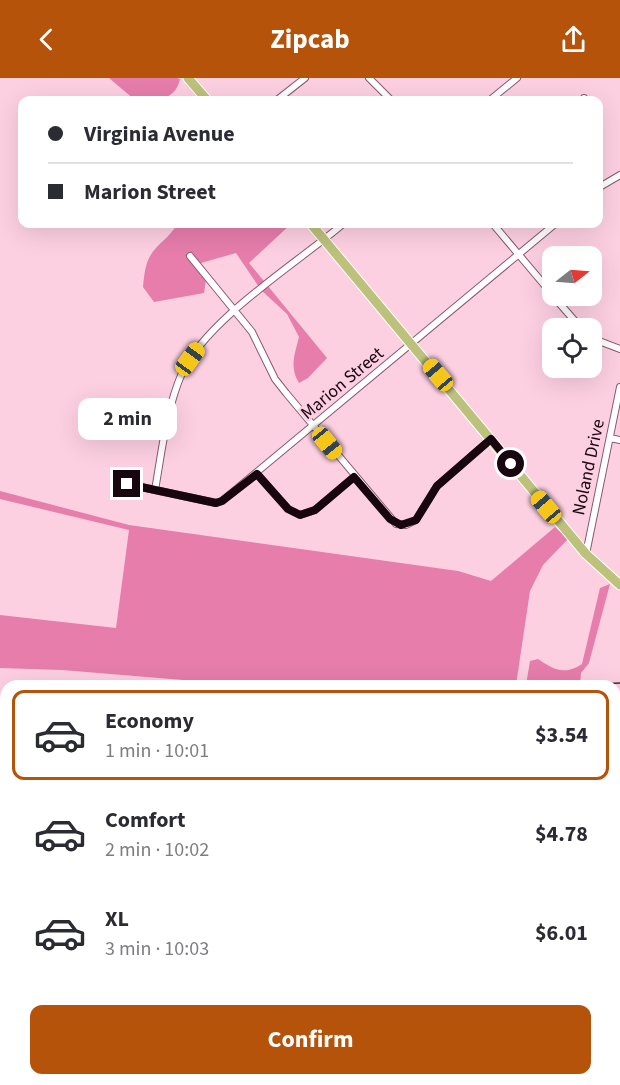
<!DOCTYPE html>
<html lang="en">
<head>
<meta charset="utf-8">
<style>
	:root { --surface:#fff; --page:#f7f7f7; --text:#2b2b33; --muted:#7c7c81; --line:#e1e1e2; --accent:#b45309 }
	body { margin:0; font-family:"Source Sans 3",sans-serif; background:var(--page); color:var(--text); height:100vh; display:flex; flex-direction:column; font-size:22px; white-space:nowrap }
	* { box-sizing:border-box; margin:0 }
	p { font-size:20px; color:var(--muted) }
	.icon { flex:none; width:33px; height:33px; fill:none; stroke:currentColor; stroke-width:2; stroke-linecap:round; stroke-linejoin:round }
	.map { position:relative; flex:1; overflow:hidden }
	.panel { position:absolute; left:0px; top:602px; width:621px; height:406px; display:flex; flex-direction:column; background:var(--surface); border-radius:18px 18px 0 0; box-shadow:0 6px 24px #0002 }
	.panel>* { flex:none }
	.guide { position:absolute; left:18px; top:18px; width:585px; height:132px; border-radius:12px; box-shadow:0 6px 24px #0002; display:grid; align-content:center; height:132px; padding:0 30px; background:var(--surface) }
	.needle { width:39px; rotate:73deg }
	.buttons { position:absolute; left:542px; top:168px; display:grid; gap:12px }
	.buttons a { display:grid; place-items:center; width:60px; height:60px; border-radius:12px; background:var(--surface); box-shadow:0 6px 24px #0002; font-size:30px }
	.end { position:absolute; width:27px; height:27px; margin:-14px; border:8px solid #18060e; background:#fff; box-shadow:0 0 0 3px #fff }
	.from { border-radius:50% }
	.bubble { position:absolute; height:42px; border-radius:12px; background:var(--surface); box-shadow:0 6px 24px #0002; font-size:20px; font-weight:700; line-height:42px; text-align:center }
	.car { position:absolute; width:18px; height:36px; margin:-18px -9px; border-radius:8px; box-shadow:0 0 4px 2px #0007; background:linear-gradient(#f5c518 24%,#345 0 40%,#f5c518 0 76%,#345 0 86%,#f5c518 0) }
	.guide b { display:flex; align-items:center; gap:21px; height:57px; font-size:22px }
	.guide b+b { border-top:2px solid var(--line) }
	.guide i { width:15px; height:15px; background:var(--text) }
	ul { padding:10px 0 0; list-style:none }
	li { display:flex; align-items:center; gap:18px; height:90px; margin:0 12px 9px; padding:0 18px; border:3px solid transparent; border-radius:12px }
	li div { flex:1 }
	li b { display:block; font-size:22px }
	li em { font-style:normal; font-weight:700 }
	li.current { border-color:var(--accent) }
	li>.icon { width:54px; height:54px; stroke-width:1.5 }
	.button { display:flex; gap:12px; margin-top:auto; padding:12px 30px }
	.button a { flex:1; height:69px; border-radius:12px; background:var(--accent); color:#fff; font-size:24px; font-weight:700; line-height:69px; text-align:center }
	header { display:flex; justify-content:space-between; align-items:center; height:78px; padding:0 30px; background:var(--accent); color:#fff; font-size:27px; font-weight:700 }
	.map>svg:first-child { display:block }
	.built { fill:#f5c2d6 }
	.green { fill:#faaccc }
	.forest { fill:#e67dab }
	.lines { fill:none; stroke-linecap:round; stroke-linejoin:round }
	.minor-casing { stroke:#89596d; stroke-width:8 }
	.secondary-casing { stroke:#89596d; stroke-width:10 }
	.primary-casing { stroke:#fff; stroke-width:11 }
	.minor { stroke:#fff; stroke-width:6 }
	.secondary { stroke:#dee0be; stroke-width:8 }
	.primary { stroke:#bcc17c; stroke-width:9 }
	.rail { stroke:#432c36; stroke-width:1.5 }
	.route { stroke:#18060e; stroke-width:8 }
	.labels { text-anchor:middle; stroke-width:5; stroke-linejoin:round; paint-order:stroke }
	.street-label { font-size:18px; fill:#18060e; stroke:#fdd0e1 }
</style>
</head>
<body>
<header><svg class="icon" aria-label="back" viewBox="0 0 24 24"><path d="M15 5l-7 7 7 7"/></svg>Zipcab<svg class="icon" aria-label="share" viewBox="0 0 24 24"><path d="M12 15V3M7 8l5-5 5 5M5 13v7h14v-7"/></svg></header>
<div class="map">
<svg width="620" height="1007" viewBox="0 0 620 1007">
	<rect width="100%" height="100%" fill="#fdd0e1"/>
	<path class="built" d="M466,1002H569L568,1007H485Z"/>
	<path class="green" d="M0,911H6V1002H228L226,1007H0Z
		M246,1002H337L342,1004L340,1007H249L245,1005Z"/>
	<path class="forest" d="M109,0H177L180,1C175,24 155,22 135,22Z
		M177,146H291L249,185L327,280L308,300L299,305C289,289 295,276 299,259L287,236L261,212L236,175L201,185L206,202L204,215L154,224L143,209C144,199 145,188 149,180C156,166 170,160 177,146Z
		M0,413L129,447L458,493L491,503L555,449L568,461L543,487L530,513L516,607L257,608L62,592L0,590V537L116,550L129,452L0,421Z
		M610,506L589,585L581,595L580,607H526L530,583L538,581C553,591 564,598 582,586L600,510Z
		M0,961L6,969V1002H47L43,1007H0Z"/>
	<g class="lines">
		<g class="minor-casing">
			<path id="minor" d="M369,0L391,22
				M584,20V22
				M277,22L305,0
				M490,22L517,0
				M598,110L620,97
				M493,146L552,216
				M190,178L252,254L275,301L286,315L396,446L406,447L416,442L437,408L491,361
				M553,218L581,250
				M591,260L620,271
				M610,360L620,362
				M257,396L288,431L300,437L315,432L354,399
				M127,406L216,425L222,423L555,146
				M155,412C162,373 166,332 182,295C207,241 297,185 343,146
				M586,476L620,309
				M391,1007L393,1002"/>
		</g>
		<g class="secondary-casing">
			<path id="secondary" d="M0,808L6,810
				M440,1002L459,1007"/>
		</g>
		<g class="primary-casing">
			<path id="primary" d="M188,0L207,22
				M311,146L586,476L620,507
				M619,1007L620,1001"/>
		</g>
		<use href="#minor" class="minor"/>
		<use href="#secondary" class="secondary"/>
		<use href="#primary" class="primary"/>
		<path class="rail" d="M559,608L620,605
			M615,660L620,658
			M0,695H6"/>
	</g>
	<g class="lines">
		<path class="route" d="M127,406L216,425L222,423L257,396L288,431L300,437L315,432L354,399L390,441L401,447L416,442L437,408L491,361L511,386"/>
	</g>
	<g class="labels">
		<g class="street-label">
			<text transform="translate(342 305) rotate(-40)" y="6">Marion Street</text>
			<text transform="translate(588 389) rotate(-78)" y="6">Noland Drive</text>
		</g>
	</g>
</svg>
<div class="buttons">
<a><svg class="needle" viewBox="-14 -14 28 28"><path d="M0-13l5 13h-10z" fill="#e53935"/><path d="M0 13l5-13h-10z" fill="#7c7c81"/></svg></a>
<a><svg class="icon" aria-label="locate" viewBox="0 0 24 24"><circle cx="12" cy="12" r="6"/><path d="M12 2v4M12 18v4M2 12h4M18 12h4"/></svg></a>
</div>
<i class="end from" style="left:511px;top:386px"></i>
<i class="end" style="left:127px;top:406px"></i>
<div class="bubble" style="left:78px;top:320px;width:99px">2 min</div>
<i class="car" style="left:190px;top:281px;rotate:36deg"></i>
<i class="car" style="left:438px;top:297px;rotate:320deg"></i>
<i class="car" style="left:327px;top:365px;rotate:141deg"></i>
<i class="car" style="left:546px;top:429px;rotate:320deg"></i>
<div class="guide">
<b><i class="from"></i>Virginia Avenue</b>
<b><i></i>Marion Street</b>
</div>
<section class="panel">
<ul>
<li class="current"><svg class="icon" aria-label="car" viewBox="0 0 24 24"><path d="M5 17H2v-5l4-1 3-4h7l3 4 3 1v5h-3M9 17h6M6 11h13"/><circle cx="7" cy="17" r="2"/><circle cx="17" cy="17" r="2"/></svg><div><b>Economy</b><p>1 min · 10:01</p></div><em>$3.54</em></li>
<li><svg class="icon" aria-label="car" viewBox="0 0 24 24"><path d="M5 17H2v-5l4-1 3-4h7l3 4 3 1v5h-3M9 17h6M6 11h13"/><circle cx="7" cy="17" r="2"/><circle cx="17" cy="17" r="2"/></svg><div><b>Comfort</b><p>2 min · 10:02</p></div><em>$4.78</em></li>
<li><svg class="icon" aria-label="car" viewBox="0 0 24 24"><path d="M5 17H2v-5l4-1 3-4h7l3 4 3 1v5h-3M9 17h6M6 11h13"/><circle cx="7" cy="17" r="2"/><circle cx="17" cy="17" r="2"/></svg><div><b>XL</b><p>3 min · 10:03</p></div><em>$6.01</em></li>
</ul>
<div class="button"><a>Confirm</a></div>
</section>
</div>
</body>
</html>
